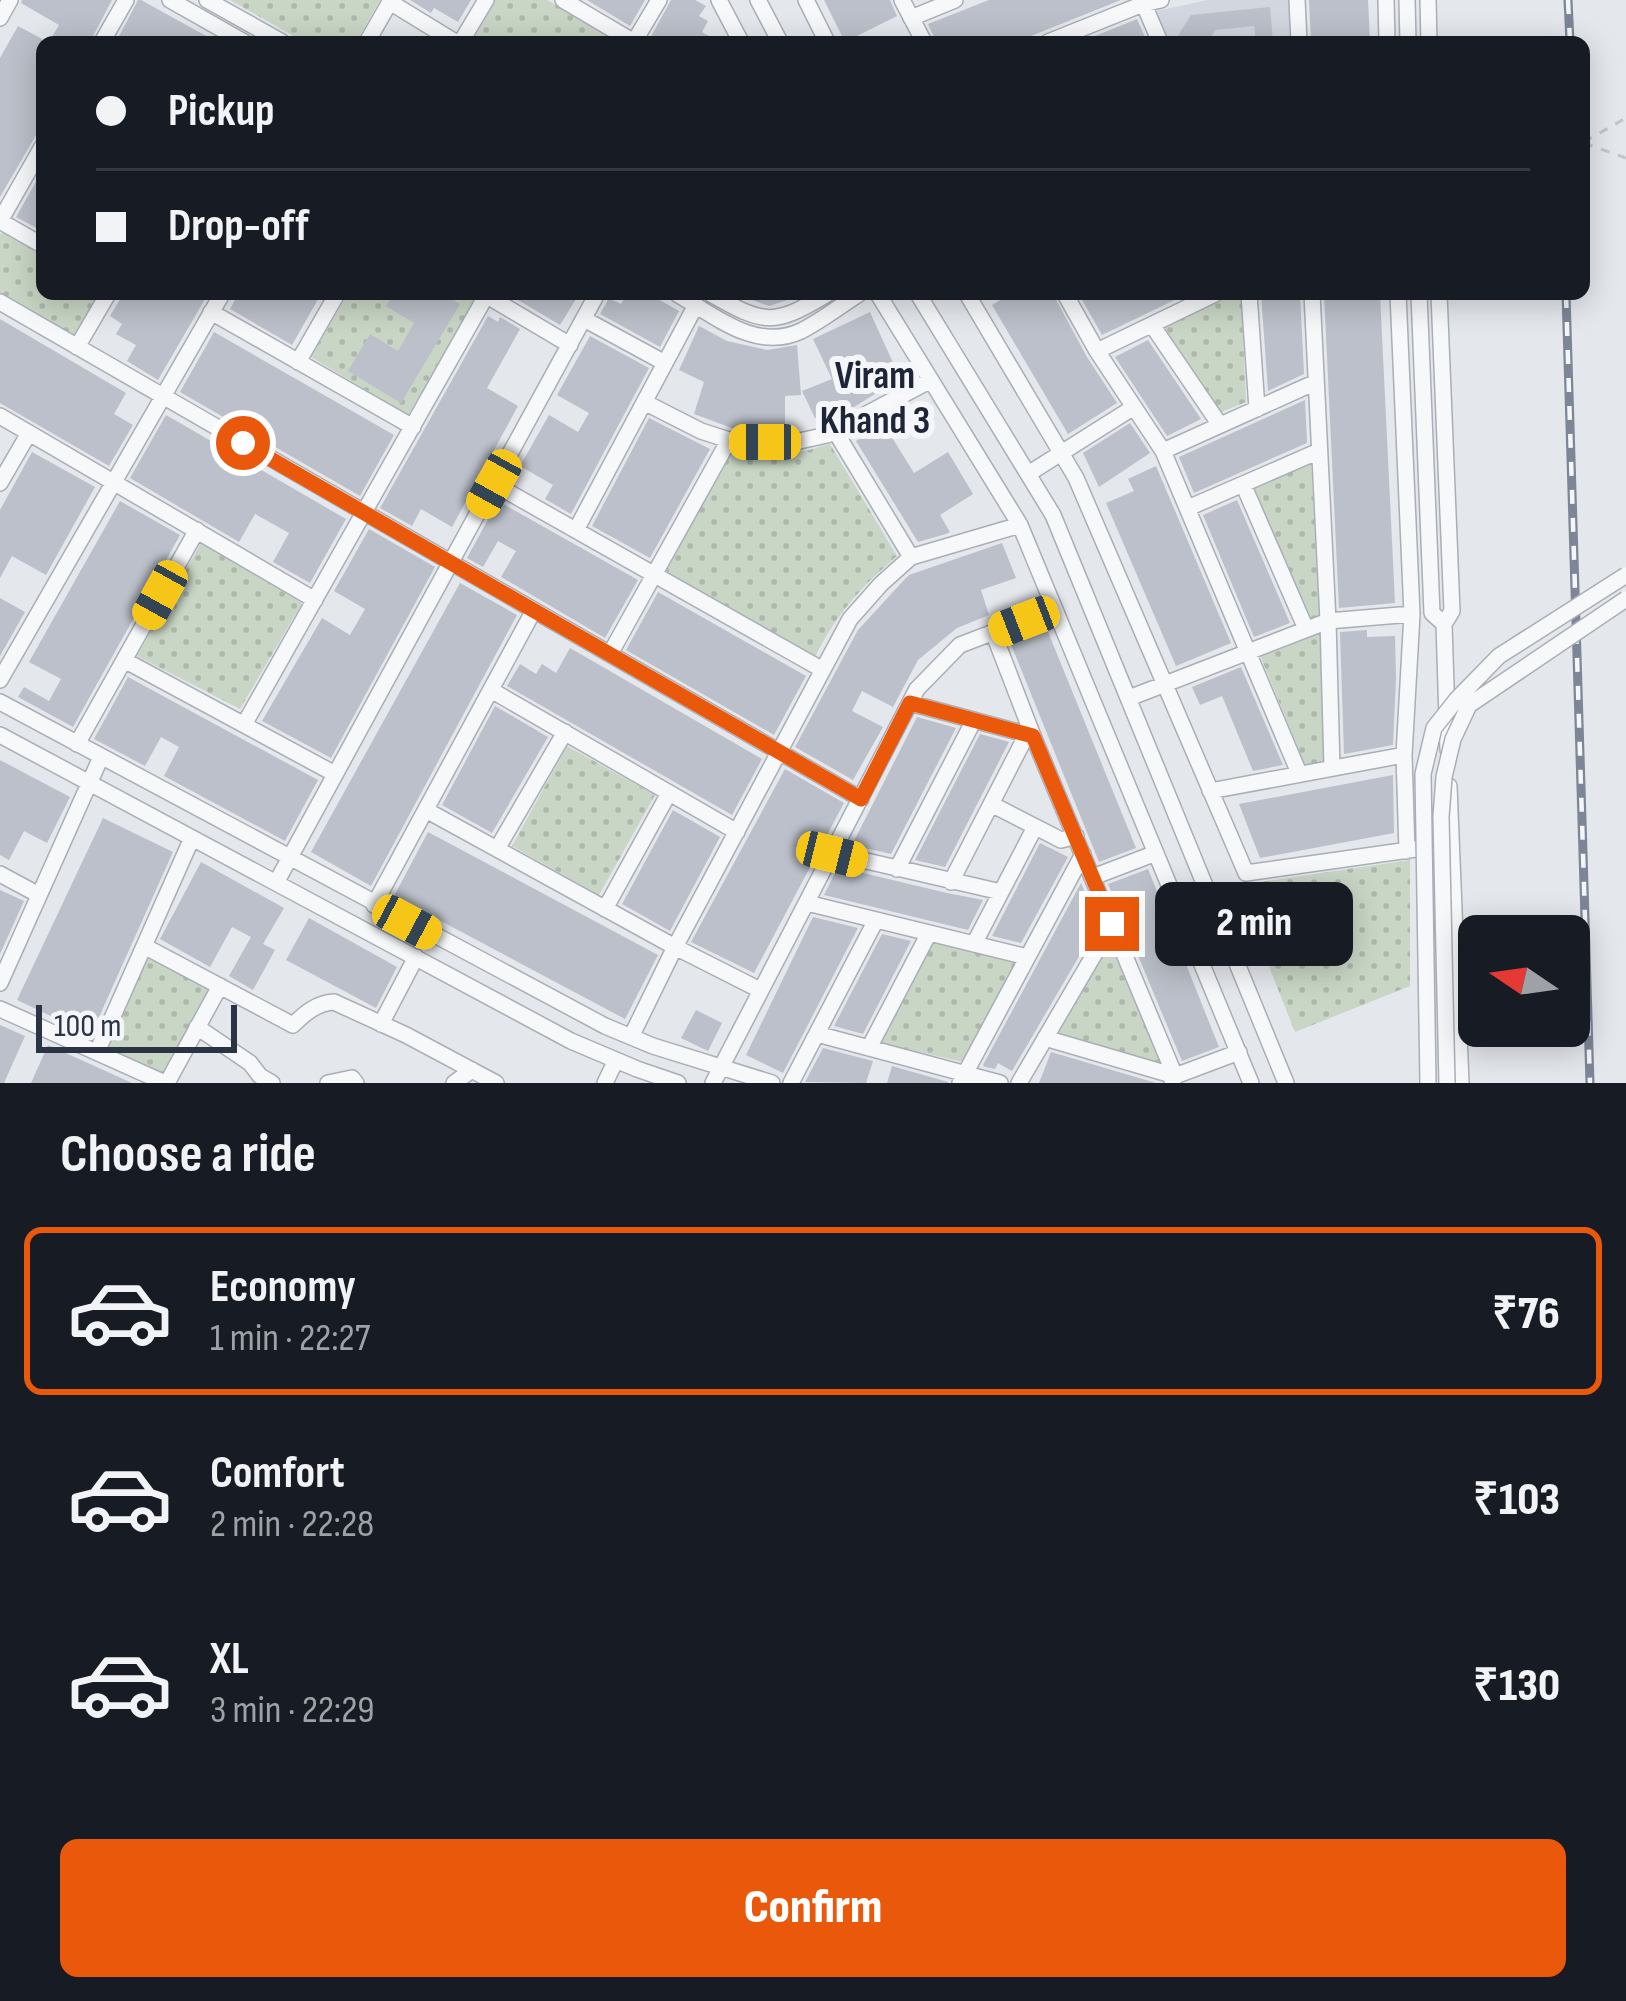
<!DOCTYPE html>
<html lang="en">
<head>
<meta charset="utf-8">
<style>
	:root { --surface:#171b24; --page:#20242c; --text:#f1f3f6; --muted:#9ea1a6; --line:#363941; --accent:#ea580c }
	body { margin:0; font-family:"Sofia Sans Condensed",sans-serif; background:var(--page); color:var(--text); height:100vh; display:flex; flex-direction:column; font-size:45px; white-space:nowrap }
	* { box-sizing:border-box; margin:0 }
	p { font-size:39px; color:var(--muted) }
	.icon { flex:none; width:66px; height:66px; fill:none; stroke:currentColor; stroke-width:2; stroke-linecap:round; stroke-linejoin:round }
	.map { position:relative; height:1083px; overflow:hidden }
	.panel { display:flex; flex-direction:column; background:var(--surface); flex:1 }
	.panel>* { flex:none }
	.hud { position:absolute; left:36px; top:36px; width:1554px; height:264px; border-radius:18px; box-shadow:0 6px 30px #0003; display:grid; align-content:center; height:264px; padding:0 60px; background:var(--surface) }
	.needle { width:78px; rotate:283deg }
	.controls { position:absolute; left:1458px; top:915px; display:grid; gap:24px }
	.controls a { display:grid; place-items:center; width:132px; height:132px; border-radius:18px; background:var(--surface); box-shadow:0 6px 30px #0003; font-size:60px }
	.scale { position:absolute; left:36px; bottom:30px; width:201px; box-sizing:border-box; padding-left:12px; border:6px solid #2b3445; border-top:0; font-size:33px; line-height:42px; white-space:nowrap; color:#2b3445; -webkit-text-stroke:9px #f4f6f9; paint-order:stroke }
	.end { position:absolute; width:54px; height:54px; margin:-27px; border:15px solid #ea580c; background:#fff; box-shadow:0 0 0 6px #fff }
	.from { border-radius:50% }
	.bubble { position:absolute; height:84px; border-radius:18px; background:var(--surface); box-shadow:0 6px 30px #0003; font-size:39px; font-weight:800; line-height:84px; text-align:center }
	.car { position:absolute; width:36px; height:72px; margin:-36px -18px; border-radius:15px; box-shadow:0 0 9px 3px #0007; background:linear-gradient(#f5c518 24%,#345 0 40%,#f5c518 0 76%,#345 0 86%,#f5c518 0) }
	.hud b { display:flex; align-items:center; gap:42px; height:114px; font-size:45px }
	.hud b+b { border-top:3px solid var(--line) }
	.hud i { width:30px; height:30px; background:var(--text) }
	ul { padding:0; list-style:none }
	li { display:flex; align-items:center; gap:36px; height:168px; margin:0 24px 18px; padding:0 36px; border:6px solid transparent; border-radius:18px }
	li div { flex:1 }
	li b { display:block; font-size:45px }
	li em { font-style:normal; font-weight:800 }
	li.current { border-color:var(--accent) }
	li>.icon { width:108px; height:108px; stroke-width:1.5 }
	h2 { padding:0 60px; font-size:54px; line-height:144px }
	.action { display:flex; gap:24px; margin-top:auto; padding:24px 60px }
	.action a { flex:1; height:138px; border-radius:18px; background:var(--accent); color:#fff; font-size:48px; font-weight:800; line-height:138px; text-align:center }
	.map>svg:first-child { display:block }
	.built { fill:#d2d6de }
	.park { fill:url(#park-dots) }
	.building { fill:#bbc0ca }
	.lines { fill:none; stroke-linecap:round; stroke-linejoin:round }
	.minor-casing { stroke:#a9aeb7; stroke-width:18 }
	.path { stroke:#c2c5cb; stroke-width:3; stroke-dasharray:9 9; stroke-linecap:butt }
	.minor { stroke:#f7f8fa; stroke-width:15 }
	.rail-casing { stroke:#7d8696; stroke-width:9 }
	.rail { stroke:#f4f6f9; stroke-width:4.5; stroke-dasharray:14; stroke-linecap:butt }
	.minor-bridge-casing { stroke:#a9aeb7; stroke-width:18; stroke-linecap:butt }
	.minor-bridge { stroke:#f7f8fa; stroke-width:15 }
	.route { stroke:#ea580c; stroke-width:15 }
	.labels { text-anchor:middle; stroke-width:12; stroke-linejoin:round; paint-order:stroke }
	.neighbourhood-label { font-size:39px; font-weight:bold; fill:#1d2536; stroke:#f4f6f9 }
</style>
</head>
<body>
<div class="map">
<svg width="1626" height="1083" viewBox="0 0 1626 1083">
	<defs>
		<pattern id="park-dots" width="8" height="8" patternUnits="userSpaceOnUse" patternTransform="scale(3)"><rect width="8" height="8" fill="#c9d6c5"/><path d="M2 2h.1M6 6h.1" fill="none" stroke="#adb8ab" stroke-width="1.8" stroke-linecap="round"/></pattern>
	</defs>
	<rect width="100%" height="100%" fill="#e4e7ec"/>
	<path class="built" d="M1208,0H1290L1293,42H1166L1152,12Z"/>
	<path class="park" d="M230,0H380L356,42H304Z
		M495,0H547L618,42H472Z
		M2,231L42,255V294H100L74,338L0,295V235Z
		M348,294H464L475,301L408,415L311,357Z
		M1232,294H1241L1246,402L1219,413L1161,327Z
		M830,444L897,556C860,588 837,613 815,657L666,572L728,452L805,451Z
		M1311,460L1319,616L1310,620L1253,486Z
		M201,543L302,603L240,709L137,656Z
		M1320,632L1324,767L1307,770L1259,653Z
		M567,746L655,795L599,895L512,846Z
		M1410,860V986L1295,1032L1238,889L1260,882Z
		M1110,938L1164,1065L1056,1034Z
		M931,941L1018,962L963,1062L881,1043Z
		M150,954L211,989L165,1075L106,1047Z"/>
	<path class="building" d="M22,0H112L90,42H49L59,25L21,3Z
		M138,0H141L217,42H116Z
		M410,0H471L458,22L434,8L431,13Z
		M587,0H645L630,26Z
		M671,0H695L706,6L699,16L708,21L702,32L719,42H648Z
		M824,0H890L897,16L845,42Z
		M989,0H1121L1016,42H936L928,24Z
		M1309,0H1368L1370,42H1311Z
		M1270,7L1273,42H1256L1254,26L1215,30L1209,42H1174L1191,15Z
		M1137,19L1147,42H1080Z
		M18,26L42,39V125L0,197V58Z
		M42,171V231L16,217Z
		M123,294H208L158,380L127,361L136,345L116,334L122,324L110,316Z
		M238,294H321L292,345L230,309Z
		M394,294H442L460,304L401,403L348,371L370,334L398,351L414,323L386,306Z
		M515,294H579L560,325L513,297Z
		M627,294H649L679,311L660,347L600,314L609,298L621,304Z
		M736,294H794V298L769,306Z
		M1010,294H1053L1087,357L1117,403L1068,434L992,305Z
		M1090,294H1187L1102,335L1081,298Z
		M1261,294H1300L1304,374L1268,391Z
		M1324,294H1380L1395,603L1339,608Z
		M870,312L900,378L851,409L815,418L802,391L832,379L813,339Z
		M488,316L498,322L500,317L520,329L487,388L518,406L452,527L421,509L412,526L380,508Z
		M0,319L126,393L114,414L133,425L109,466L0,403Z
		M699,326L727,341L767,350L797,345L801,395L785,396V430H737L694,414L704,382L679,370Z
		M214,332L394,435L360,496L180,392Z
		M590,336L649,368L571,514L545,499L553,485L520,466L549,415L578,432L589,413L557,395Z
		M1148,340L1201,419L1167,436L1115,357Z
		M1305,400L1307,443L1194,493L1179,457Z
		M166,415L346,519L310,583L273,562L289,533L255,514L239,542L130,478Z
		M649,418L710,449L650,558L592,526Z
		M883,423L914,473L948,452L973,494L940,515L950,532L946,534L918,542L856,441Z
		M1130,423L1150,453L1099,487L1083,453Z
		M32,452L95,487L46,575L12,556L0,578V510Z
		M1156,466L1231,643L1176,666L1106,503L1134,491L1128,479Z
		M1237,500L1290,623L1254,637L1203,515Z
		M120,501L180,535L73,727L18,697L24,687L49,701L61,679L29,662Z
		M498,501L638,580L605,638L501,577L516,551L498,541L483,567L467,558Z
		M369,529L435,567L331,758L262,721L322,618L350,635L365,609L334,591Z
		M1002,543L1016,578L981,590L989,615L957,628L918,660L893,707L862,691L852,711L883,727L853,780L795,747L858,630L904,580L909,575Z
		M460,583L517,615L371,886L311,852Z
		M658,592L806,676L774,735L626,650Z
		M0,598L25,612L0,656Z
		M1046,627L1136,848L1099,862L1010,642Z
		M1367,630V637L1395,636L1396,678L1393,745L1344,754L1340,632Z
		M570,648L762,759L732,815L507,686L520,664L536,674L542,664L556,673Z
		M1241,667L1283,765L1253,771L1222,696L1200,705L1192,687Z
		M128,677L318,780L285,841L164,776L179,747L161,737L145,766L94,739Z
		M495,706L548,737L492,833L442,805Z
		M917,717L956,728L891,854L852,845Z
		M980,734L1009,742L945,867L915,860Z
		M0,760L70,797L47,843L24,831L9,860L0,855Z
		M785,769L844,803L754,973L691,942Z
		M1393,775L1394,833L1260,858L1239,804Z
		M673,810L720,837L670,931L622,904Z
		M103,818L173,852L91,1035L17,1000Z
		M428,832L658,955L625,1019L394,896Z
		M1040,843L1068,857L1021,943L992,936Z
		M201,862L284,908L263,944L275,950L253,990L229,976L251,937L232,927L210,967L160,939Z
		M838,867L947,893L983,900L968,930L824,895Z
		M1148,869L1219,1047L1182,1061L1108,884Z
		M1081,883L1098,924L1012,1071L998,1063L995,1069L985,1067L983,1065Z
		M0,890L24,901L0,954Z
		M813,917L858,928L783,1073L746,1055Z
		M309,918L397,967L376,1008L286,960Z
		M882,934L911,941L863,1034L834,1026Z
		M696,1010L722,1023L708,1051L681,1038Z
		M0,1025L25,1036L4,1083H0Z
		M48,1045L132,1083H31Z
		M823,1048L873,1061L866,1083L805,1082Z
		M1051,1052L1156,1083H1039Z
		M892,1066L948,1082V1083H887Z"/>
	<g class="lines">
		<g class="minor-casing">
			<path id="minor" d="M170,0L244,42
				M207,0L282,42
				M563,0L634,42L659,0
				M719,0L741,42
				M758,0L780,42
				M806,0L827,42
				M902,0L924,42
				M1142,0L1160,42
				M1297,0L1299,42
				M1386,0L1387,42
				M1407,0L1408,42
				M1428,0L1429,42
				M390,2L455,42
				M0,18L10,0
				M911,18L955,0
				M102,42L126,0
				M367,42L391,0
				M461,42L486,0
				M1048,42L1143,4L1161,0
				M0,221L42,147
				M0,221L42,245
				M484,294L570,345
				M677,294C715,316 756,352 801,331C821,321 840,306 859,294
				M711,294C765,325 774,326 827,294
				M878,294L1020,525L1251,1083
				M918,294L1053,515L1286,1083
				M967,294L1076,478L1246,873L1451,844
				M1065,294L1097,351L1163,451L1299,773
				M1249,294L1257,409
				M1312,294L1328,621L1332,767
				M1398,294L1412,614L1404,755L1407,851
				M1419,294L1432,613L1444,624
				M1439,294L1452,611L1444,624L1448,750
				M0,302L861,799
				M211,312L413,427
				M584,319L665,363
				M1152,325L1220,425
				M77,347L108,294
				M1097,351L1215,294
				M298,362L337,294
				M644,402L701,431L735,442H795L827,435L931,380
				M0,416L315,600
				M835,431L911,557
				M1163,451L1316,382
				M1028,474L1134,407
				M0,483L29,433
				M494,484L823,670
				M1243,484L1306,629
				M1188,508L1319,451
				M576,530L696,305
				M993,632L1033,736L1175,1076L1172,1083
				M610,654L729,440
				M124,660L335,774
				M0,680L222,294
				M491,690L737,832
				M1129,698L1328,621L1412,614
				M0,702L605,1026L653,1046L772,1083
				M910,703L1033,736
				M245,723L486,296
				M0,735L571,1041L637,1069L678,1083
				M77,744L197,530
				M1449,786L1461,1083
				M1210,791L1404,755
				M991,804L1061,840L1076,836
				M426,810L675,947L760,990
				M497,849L565,732
				M832,853L1001,892
				M897,869L974,720
				M0,874L39,895
				M1093,877L1156,853
				M951,882L1027,734
				M276,883L597,294
				M807,903L1027,957
				M374,905L534,610
				M605,909L669,793
				M974,944L1035,827
				M144,946L293,1025C305,1013 317,1003 334,1002L406,1035L496,1083
				M0,983L101,757
				M0,1009L165,1083
				M381,1024L416,957
				M197,1027L250,1063L260,1076L272,1083
				M817,1034L1000,1083
				M631,1037L675,947L850,619L881,584L911,557L1020,525
				M1045,1038L1175,1076L1239,1052
				M869,1048L929,933
				M97,1052L192,838
				M167,1083L220,986
				M328,1083L352,1078L356,1083
				M454,1083L472,1070
				M605,1083L616,1060
				M713,1083L917,689L960,645L1054,609
				M791,1083L876,920
				M960,1083L1083,854
				M1019,1083L1112,924"/>
		</g>
		<path class="path" d="M1584,142L1626,118
			M1584,143L1626,158"/>
		<use href="#minor" class="minor"/>
		<g class="rail-casing">
			<path id="rail" d="M1568,0L1570,42
				M1566,294L1590,1083"/>
		</g>
		<use href="#rail" class="rail"/>
		<g class="minor-bridge-casing">
			<path id="minor-bridge" d="M1428,1083L1423,774L1434,728L1457,699L1499,656L1626,575
				M1447,1083L1441,817L1444,777L1453,739L1469,705L1626,599"/>
		</g>
		<use href="#minor-bridge" class="minor-bridge"/>
	</g>
	<g class="lines">
		<path class="route" d="M243,443L861,799L910,703L1033,736L1112,924"/>
	</g>
	<g class="labels">
		<g class="neighbourhood-label">
			<text x="875" y="388">Viram<tspan x="875" dy="45">Khand 3</tspan></text>
		</g>
	</g>
</svg>
<div class="controls">
<a><svg class="needle" viewBox="-14 -14 28 28"><path d="M0-13l5 13h-10z" fill="#e53935"/><path d="M0 13l5-13h-10z" fill="#9ea1a6"/></svg></a>
</div>
<div class="scale">100 m</div>
<i class="end from" style="left:243px;top:443px"></i>
<i class="end" style="left:1112px;top:924px"></i>
<div class="bubble" style="left:1155px;top:882px;width:198px">2 min</div>
<i class="car" style="left:765px;top:442px;rotate:270deg"></i>
<i class="car" style="left:494px;top:484px;rotate:209deg"></i>
<i class="car" style="left:160px;top:595px;rotate:209deg"></i>
<i class="car" style="left:1024px;top:621px;rotate:249deg"></i>
<i class="car" style="left:832px;top:854px;rotate:104deg"></i>
<i class="car" style="left:407px;top:922px;rotate:118deg"></i>
<div class="hud">
<b><i class="from"></i>Pickup</b>
<b><i></i>Drop-off</b>
</div>
</div>
<section class="panel">
<h2>Choose a ride</h2>
<ul>
<li class="current"><svg class="icon" aria-label="car" viewBox="0 0 24 24"><path d="M5 17H2v-5l4-1 3-4h7l3 4 3 1v5h-3M9 17h6M6 11h13"/><circle cx="7" cy="17" r="2"/><circle cx="17" cy="17" r="2"/></svg><div><b>Economy</b><p>1 min · 22:27</p></div><em>₹76</em></li>
<li><svg class="icon" aria-label="car" viewBox="0 0 24 24"><path d="M5 17H2v-5l4-1 3-4h7l3 4 3 1v5h-3M9 17h6M6 11h13"/><circle cx="7" cy="17" r="2"/><circle cx="17" cy="17" r="2"/></svg><div><b>Comfort</b><p>2 min · 22:28</p></div><em>₹103</em></li>
<li><svg class="icon" aria-label="car" viewBox="0 0 24 24"><path d="M5 17H2v-5l4-1 3-4h7l3 4 3 1v5h-3M9 17h6M6 11h13"/><circle cx="7" cy="17" r="2"/><circle cx="17" cy="17" r="2"/></svg><div><b>XL</b><p>3 min · 22:29</p></div><em>₹130</em></li>
</ul>
<div class="action"><a>Confirm</a></div>
</section>
</body>
</html>
